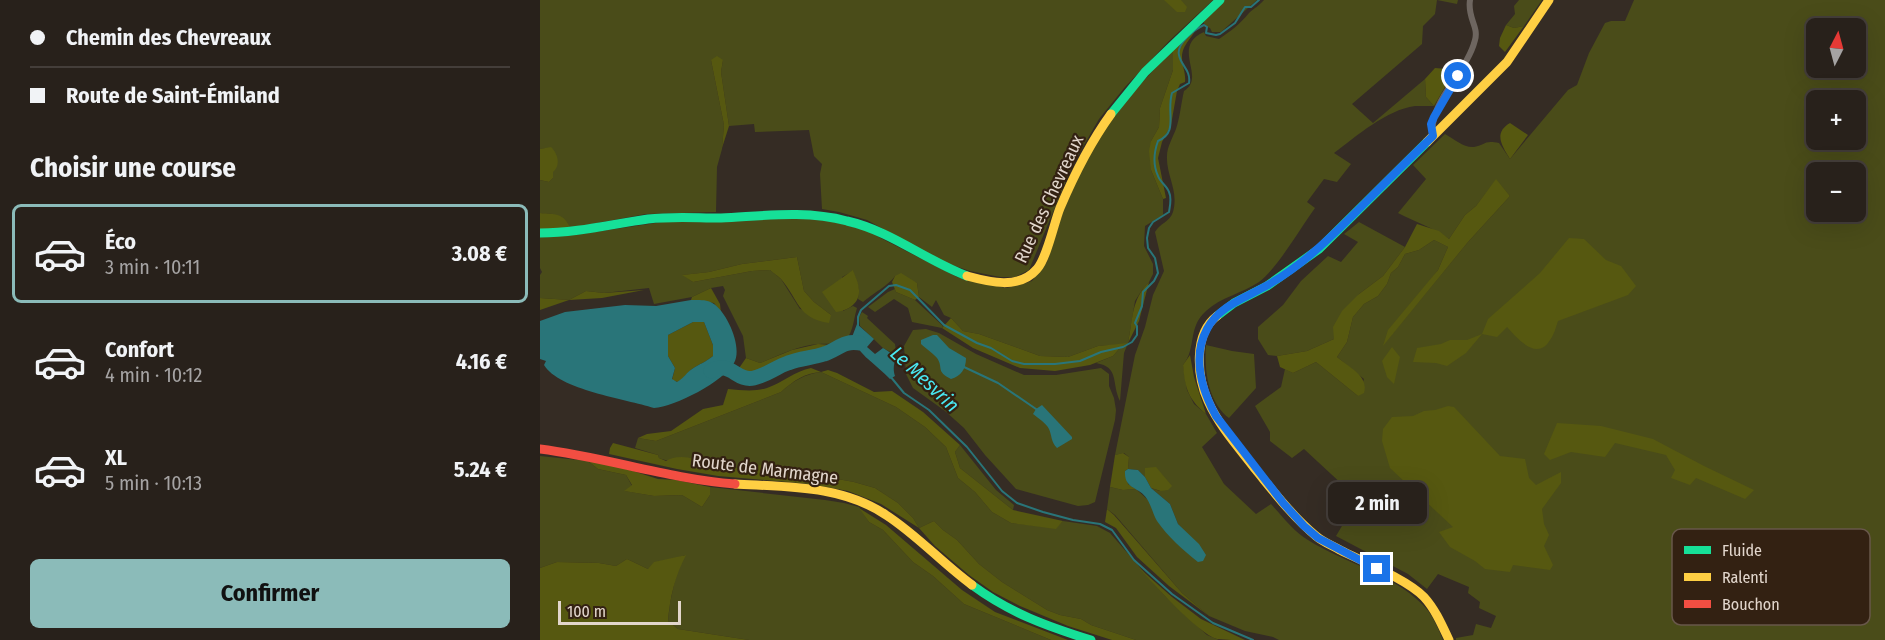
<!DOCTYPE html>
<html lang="fr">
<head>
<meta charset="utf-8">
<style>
	:root { --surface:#28211b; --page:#302924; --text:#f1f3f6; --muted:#a5a3a3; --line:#443e3a; --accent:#8bbbb9 }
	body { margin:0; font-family:"Fira Sans Condensed",sans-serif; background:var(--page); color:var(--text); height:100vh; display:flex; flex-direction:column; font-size:22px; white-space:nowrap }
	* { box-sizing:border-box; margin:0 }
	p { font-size:20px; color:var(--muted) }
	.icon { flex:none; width:33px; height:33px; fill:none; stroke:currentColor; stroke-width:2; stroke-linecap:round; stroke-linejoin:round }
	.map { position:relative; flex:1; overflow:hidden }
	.side { display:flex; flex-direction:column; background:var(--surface); width:540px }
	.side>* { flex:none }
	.banner { display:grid; align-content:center; height:132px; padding:0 30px; background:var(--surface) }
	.needle { width:39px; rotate:6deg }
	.fabs { position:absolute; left:1266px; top:18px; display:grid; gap:12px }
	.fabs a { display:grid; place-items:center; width:60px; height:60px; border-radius:9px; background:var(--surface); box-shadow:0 6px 24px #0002,0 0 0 2px var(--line); font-size:30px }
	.scale { position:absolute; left:18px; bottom:15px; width:123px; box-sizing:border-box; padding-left:6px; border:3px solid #e2d6cc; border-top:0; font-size:16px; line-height:21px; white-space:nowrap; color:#e2d6cc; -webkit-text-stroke:4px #332112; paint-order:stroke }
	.end { position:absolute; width:27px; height:27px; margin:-14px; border:8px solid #1a73e8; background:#fff; box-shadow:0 0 0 3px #fff }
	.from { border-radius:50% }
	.bubble { position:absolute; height:42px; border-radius:9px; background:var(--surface); box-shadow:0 6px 24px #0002,0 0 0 2px var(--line); font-size:20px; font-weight:700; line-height:42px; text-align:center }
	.banner b { display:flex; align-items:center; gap:21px; height:57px; font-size:22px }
	.banner b+b { border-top:2px solid var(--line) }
	.banner i { width:15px; height:15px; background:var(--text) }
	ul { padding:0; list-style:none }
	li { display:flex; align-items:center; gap:18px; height:99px; margin:0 12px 9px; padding:0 18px; border:3px solid transparent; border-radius:9px }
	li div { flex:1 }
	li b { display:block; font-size:22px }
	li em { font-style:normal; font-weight:700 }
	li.on { border-color:var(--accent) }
	li>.icon { width:54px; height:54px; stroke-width:1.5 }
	h2 { padding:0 30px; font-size:27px; line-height:72px }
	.button { display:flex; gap:12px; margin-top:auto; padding:12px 30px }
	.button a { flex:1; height:69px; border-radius:9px; background:var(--accent); color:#111; font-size:24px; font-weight:700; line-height:69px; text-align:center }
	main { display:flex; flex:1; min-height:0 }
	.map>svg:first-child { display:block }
	.green { fill:#4a4c19; fill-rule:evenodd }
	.forest { fill:#565810 }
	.water { fill:#297579; fill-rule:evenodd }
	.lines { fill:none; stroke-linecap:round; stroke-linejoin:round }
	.stream { stroke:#297579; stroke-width:2 }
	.river { stroke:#297579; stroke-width:15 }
	.street { stroke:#6e6660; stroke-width:6 }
	.fast { stroke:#16e098; stroke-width:9 }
	.slow { stroke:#ffcf43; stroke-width:9 }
	.jam { stroke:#f24e42; stroke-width:9 }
	.route { stroke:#1a73e8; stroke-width:8 }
	.labels { text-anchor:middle; stroke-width:4.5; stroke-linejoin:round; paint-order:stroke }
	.street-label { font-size:18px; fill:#e2d6cc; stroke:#332112 }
	.water-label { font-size:20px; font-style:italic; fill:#49e7f0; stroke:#332112 }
	.key { fill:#332112; stroke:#68574a; stroke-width:1.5 }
	.key-label { font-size:16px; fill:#e2d6cc }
</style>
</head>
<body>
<main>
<section class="side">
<div class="banner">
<b><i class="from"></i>Chemin des Chevreaux</b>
<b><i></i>Route de Saint-Émiland</b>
</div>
<h2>Choisir une course</h2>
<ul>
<li class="on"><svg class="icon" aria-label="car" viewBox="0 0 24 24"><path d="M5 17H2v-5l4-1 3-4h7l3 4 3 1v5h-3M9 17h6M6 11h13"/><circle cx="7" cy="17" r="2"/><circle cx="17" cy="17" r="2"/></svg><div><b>Éco</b><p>3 min · 10:11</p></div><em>3.08 €</em></li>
<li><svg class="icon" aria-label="car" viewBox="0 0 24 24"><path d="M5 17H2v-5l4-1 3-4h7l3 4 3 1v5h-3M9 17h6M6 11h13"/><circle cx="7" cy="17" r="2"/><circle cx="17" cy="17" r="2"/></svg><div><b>Confort</b><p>4 min · 10:12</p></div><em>4.16 €</em></li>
<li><svg class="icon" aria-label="car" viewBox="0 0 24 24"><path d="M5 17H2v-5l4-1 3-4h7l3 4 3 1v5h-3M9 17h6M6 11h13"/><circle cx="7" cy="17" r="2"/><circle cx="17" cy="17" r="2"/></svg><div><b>XL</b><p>5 min · 10:13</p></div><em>5.24 €</em></li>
</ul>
<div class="button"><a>Confirmer</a></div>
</section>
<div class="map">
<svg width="1345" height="640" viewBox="0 0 1345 640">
	<rect width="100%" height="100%" fill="#352c24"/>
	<path class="green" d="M0,0H673L629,41L585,87L559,119L533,164L489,270L475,277H460L430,271L403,262L327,220L299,212L282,209L280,174L282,164L274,156L269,130L215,132L214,124L189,126L181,72L183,60H171L184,125L182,149L177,167L176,212L106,214L30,228L12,214L0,213V180L9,182L13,178L11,148L0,149Z
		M684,0H717L681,32H672L670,28L665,26L663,20Z
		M724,0H918L917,4L897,0L895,14L883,26L882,44L812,104L833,123L885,79L886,97L894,106C888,106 881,106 875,106C846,110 817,136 794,153L811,164L797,182L784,179L767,202L775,208C761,227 737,269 719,282C703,293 681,297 666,311C647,328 657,348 643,365L647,390L654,404L666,414L677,433L662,447L684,484L716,514L731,504C742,516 754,532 768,540C804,563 851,573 882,604C892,613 898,628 903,640H739L733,637L705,631L669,616L642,593L575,515L567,509L570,487L583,490L596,489L662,549L638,524L630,504L611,488L620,491L605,468V477L598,470L588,469L589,457L584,453L575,455L595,355L605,327L613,295L624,271L615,232C620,223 630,222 633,212C639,190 626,176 627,156C627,147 633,137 636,129C640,117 641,104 644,91C667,77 630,47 664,32L666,36L679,39C691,31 700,24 709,13C714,8 719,6 724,0Z
		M979,0H1002L984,26L974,28L966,25L975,14L974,6Z
		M1094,0H1345V640H916V638L933,635L936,624L951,628L956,616L939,608L940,602L928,593L929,587L898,574L887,589L868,574L796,536L818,499L764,449L752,458L730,441V432L715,406L741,387L745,369L753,373L776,362L818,396L824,379L797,357L807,342L813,317L824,304L838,296L847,284L851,273L858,267L865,254L879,250L894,240L908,247L898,270L844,344L928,242L970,196L956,180L936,206L925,215L909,239C894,228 875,222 858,213L886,179L873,165L905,134C914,139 924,148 934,147C946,145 943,140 959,143L970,159L1028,90L1037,85L1049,53L1065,23L1071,21H1085ZM1276,28H1316V68H1276ZM1276,100H1316V140H1276ZM1276,172H1316V212H1276Z
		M633,49V70L620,108L619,127L611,141V170L623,199V215L605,226L604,246L613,264V274L609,282L602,290L595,301L588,343L584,353L580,401C571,383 580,367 556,363L573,356L579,349L587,344L558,346L528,357L500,356L439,334L423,331L411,318L404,315L396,300L392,307L379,297L377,283L355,276C350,284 331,295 323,302L318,299L319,289L313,271L302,277L303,311L313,306L317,308C314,317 313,333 306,339C298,346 288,343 279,344C259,345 238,356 220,363L206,358L203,336L183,296L185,290L183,286L171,288L152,297L114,304L109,288L64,293L46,291L29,300L0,298V275L2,272L0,268V236L35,235L129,221L240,216L265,218L290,221L325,230L417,277L466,288L479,285L492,281L507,262L524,209L543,166L572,115ZM257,257L264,291L274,302L291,315L260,309L241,279L230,270L212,271L153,282L143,275L169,272L202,264Z
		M819,222L865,247L843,276L819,294L794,339L767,351L737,356L728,355L718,339V327L743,305L761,281L788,256L801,262L818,242L804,234Z
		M355,289L356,292L375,300L403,326L402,328L372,322L368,308L354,299L335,312L328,307L348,292Z
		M322,312L328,316L327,318L355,344L356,351L352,353L343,348L320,326L319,317Z
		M386,329L399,333L436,354L484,375H516L561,368L569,374V386L574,398L576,410L575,420L555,502L548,505L538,506L476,489L445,455L424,428L405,411L373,388L366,374L364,346L373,330Z
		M666,345L692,351L714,354L716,388L689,418C668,402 664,370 666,345Z
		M281,372L356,407L385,427L406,447L418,478L435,492L452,512L471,523L516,528L523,521L557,526L570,533L625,596L667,635L679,640H596L551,625L541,619L520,615L507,610L462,582L439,564L417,540L403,530L394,521L379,528L373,518L358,503L335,488L314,482L220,465C203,470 181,468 164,464C159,462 156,459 151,459C140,459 130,463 119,458L118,455L95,448L98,438L116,441L241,392C253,381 265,374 281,372Z
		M420,445L456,490L474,505L473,510L420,468L415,452Z
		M0,456L48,461L58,469L86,475L92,486L85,491L114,496L142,495L162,507L170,495V487L285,500L304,503L319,507L329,522L343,530L373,562L393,576L424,604L511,640H209L138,629L128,621L130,603L137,571L145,555L108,569L87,559L76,566L59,563L17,562L0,568Z"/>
	<path class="forest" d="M624,0H641L647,7L645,12H637Z
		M966,25L974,28L984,26L965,52L959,46L960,38Z
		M657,26C654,37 642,44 642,57C642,66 646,73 645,82L640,84L637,91L631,125L622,142L618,158L626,198L623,199L611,170L609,151L611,141L619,127L620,108L633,70V49Z
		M177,56L183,60L181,72L189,126L182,148L184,125L171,60Z
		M895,68L907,69L912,75L894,106L886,97L885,79Z
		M970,123L988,135L970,159C962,146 953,133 970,123Z
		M11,147C18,154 21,165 13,172V178L9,182L0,180V149Z
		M956,179L970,196L928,242L843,346L848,330L898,270L908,247L894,240L879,250L865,254L858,267L851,273L847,284L838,296L824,304L813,317L807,342L797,357C810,368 829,376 824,393L818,396L776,362L753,373L740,367L737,356L767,351L794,339L793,327L802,311L819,294L843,276L865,247L877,224L899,231L909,239L925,215L936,206Z
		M0,213C15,214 24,213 30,228L0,230Z
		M1029,238L1044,239L1066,260L1081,266L1096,286L1088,295L1018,321C1016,327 1014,335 1010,340C997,362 977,338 967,327L957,337L942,334L926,353L907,366L896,363L873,362L877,348L901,344L910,340H927L942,334L948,319L1000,273Z
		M257,257L264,291L274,302L291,315L289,323C257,318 259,300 241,279C238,276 233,273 230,270L212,271L153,282L142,275L169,272L202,264Z
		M313,270C315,276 319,284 319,290C320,303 308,311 296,312L282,292Z
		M361,273L377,283L379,297L375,300L356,292L352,282L355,276Z
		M609,282L599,321L588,343L579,349L573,356L550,365L515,371L480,368L433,348L402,328L411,318L423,331L439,334L500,356L528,357L558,346L588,343C593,319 591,300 609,282Z
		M171,288L180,304L181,313L174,303L151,300L152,297Z
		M104,290L62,298L29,300L0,310V298L29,300L46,291L64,293Z
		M153,322H164L173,345V356C166,362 159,364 152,369C147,373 145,377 138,382L132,380L135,368L128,356V335Z
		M305,341L295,351C265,353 231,361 208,382L199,381L195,377V374L206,358L220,363L252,350L278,344L291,345Z
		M852,347L860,357L854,384L847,377L842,361Z
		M650,355L654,377L666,414C648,399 645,388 643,365Z
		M271,368L281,372L288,370L297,373L334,392L352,391L383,412L420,445L415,452L420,468L473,510L523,521L516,529L471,523L452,512L435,492L418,478L406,447L385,427L356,407L281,372C265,373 253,381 241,392L116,441L98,438L107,434L131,431L163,409L183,405L188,389C201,390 214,392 227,388C242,383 255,371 271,368Z
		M908,406L914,407L960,456L985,459L989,478L996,485L1021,472V483L1002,509L1004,524L1009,535L1004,546L1013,565L1010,570L973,565L970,572L945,569L935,561L910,547L899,532L913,527L850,468L842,441L843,429L852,417L873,416L884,411L895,410Z
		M1017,423L1061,426L1113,439L1164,466L1214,490L1205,499L1156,478L1150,485L1131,478L1135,470L1126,455L1075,443L1065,457L1031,452L1010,460L1004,454Z
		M73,443L118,455L119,458L126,461C133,456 145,456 154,459C159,460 158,462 163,463C177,468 205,470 220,465L314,482L335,488L358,503L373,518L379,528L394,521L403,530L417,540L439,564L462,582L507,610L520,615L541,619L551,625L596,640H572L528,626L480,606L453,592L429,575L395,546L379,528L341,504L308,491L270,484L178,476L137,469L69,454L70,448Z
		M583,453L589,457L588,469L585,471L588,484L596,489L583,490L570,487L575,455Z
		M48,461L71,464L118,479L136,480L170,487V495L162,507L142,495L114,496L84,491L92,485L86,475L58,469Z
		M616,467L632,486L628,490L621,491L611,488L605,477V468Z
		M319,508L346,525L422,590L455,612L528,640H511L424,604L393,576L373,562L343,530L329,522Z
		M567,509L574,515L642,593L669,616L629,586L597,557L576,528L565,522Z
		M146,555C135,576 130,597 128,621L138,629L209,640H0V568L17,562L59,563L76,566L87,559L108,569L114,562Z
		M598,567L632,597L661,619L705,640C697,640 686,640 677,639C657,633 614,584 598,567Z"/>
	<path class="water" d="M151,300C158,300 168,299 174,304C187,313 203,347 194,363C184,381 135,407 114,408C86,399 19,390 4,365L6,361L0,359V321L25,312L85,305L116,306ZM153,322H164L173,345V356C166,362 159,364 152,369C146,373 145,377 137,382L132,379L135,368L128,356V335Z
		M317,324L334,339L327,347L335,354L343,348C363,359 350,361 355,376L350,379C343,372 335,365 328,359C322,354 320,349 313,345L312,337Z
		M393,335H397L409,348L426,358C426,369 421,376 411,379C395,371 404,368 397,358C393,353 386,349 381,344V340Z
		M502,405L532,437V439L517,448C511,442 512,436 509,429C506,423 498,418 493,414L496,409Z
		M588,469L598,470L605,477L611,488L630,504L638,524L659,544L666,555L663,561L658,562C643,550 628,537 617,521C613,514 611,505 607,499C599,486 584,490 585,471Z"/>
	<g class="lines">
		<path class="stream" d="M318,326V317L321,310L349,286L356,285L370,290L404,325L437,343L451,348L472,361L484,364H515L540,361L561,352L583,347L592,342L597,335V326L595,323L602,306L603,292L614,281L618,273L615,258L608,248L607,238L609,228L613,222L629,212C630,205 632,198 629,192C627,186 620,182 618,176C613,165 614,152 618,141C639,132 626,113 632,93L649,83C651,70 641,66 639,55C636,44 655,29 664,25L667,27L666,33L676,35L680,34L695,23L705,7H711L719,0
			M424,367L458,383L496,409
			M350,376L364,393L389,410L427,447L462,491L477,503L503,512L533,520L560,524L572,530L594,560L632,594L673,623L713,640"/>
		<path class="river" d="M171,371C191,360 196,382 214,378C227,375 236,367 248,363C260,358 272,358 284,354C297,350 304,340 319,343"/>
		<path class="street" d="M893,136C888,101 927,73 935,40C939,26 927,18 930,0"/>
		<path class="fast" d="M571,114L605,72L680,0
			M0,233C37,233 72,224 108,219C133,216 156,218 181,218C224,216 265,210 307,221C351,231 385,260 427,276
			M677,316L694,303L727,286L779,249L887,142
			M432,585C470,613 506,626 551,640"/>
		<path class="slow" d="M887,142L967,62L1009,0
			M427,276C449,282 479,290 497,269C507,258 514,223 520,208C534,175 550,143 571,114
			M677,316C653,334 657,377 668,401C679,426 699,448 715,469C734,492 753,517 776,536C783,542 793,546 800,550C822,561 868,580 884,597C895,609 902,625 909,640
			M195,484C246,487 302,485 346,515C377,535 402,563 432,585"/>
		<path class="jam" d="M0,449C65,457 129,479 195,484"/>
	</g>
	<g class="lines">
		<path class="route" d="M837,569L778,538L764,526L744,504L676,416C662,390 652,357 667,329C679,306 705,298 726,286C764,265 794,234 824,204C847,181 870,158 893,136L891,124L894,117L918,76"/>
	</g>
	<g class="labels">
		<g class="street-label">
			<text transform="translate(509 199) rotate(-65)" y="6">Rue des Chevreaux</text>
			<text transform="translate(225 469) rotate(7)" y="6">Route de Marmagne</text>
		</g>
		<g class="water-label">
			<text transform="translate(385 379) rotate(43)" y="7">Le Mesvrin</text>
		</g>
	</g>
	<rect x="1132" y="529" width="198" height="96" rx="9" class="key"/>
	<rect x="1144" y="546" width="27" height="8" fill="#16e098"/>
	<rect x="1144" y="573" width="27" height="8" fill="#ffcf43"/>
	<rect x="1144" y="600" width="27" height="8" fill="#f24e42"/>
	<g class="key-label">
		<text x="1182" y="556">Fluide</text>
		<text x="1182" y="583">Ralenti</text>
		<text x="1182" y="610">Bouchon</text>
	</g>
</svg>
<div class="fabs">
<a><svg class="needle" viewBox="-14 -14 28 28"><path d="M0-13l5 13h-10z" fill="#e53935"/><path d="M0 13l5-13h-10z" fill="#a5a3a3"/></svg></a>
<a>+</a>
<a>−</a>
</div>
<div class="scale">100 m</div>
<i class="end from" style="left:918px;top:76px"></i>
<i class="end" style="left:837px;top:569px"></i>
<div class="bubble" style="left:788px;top:482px;width:99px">2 min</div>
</div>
</main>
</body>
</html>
